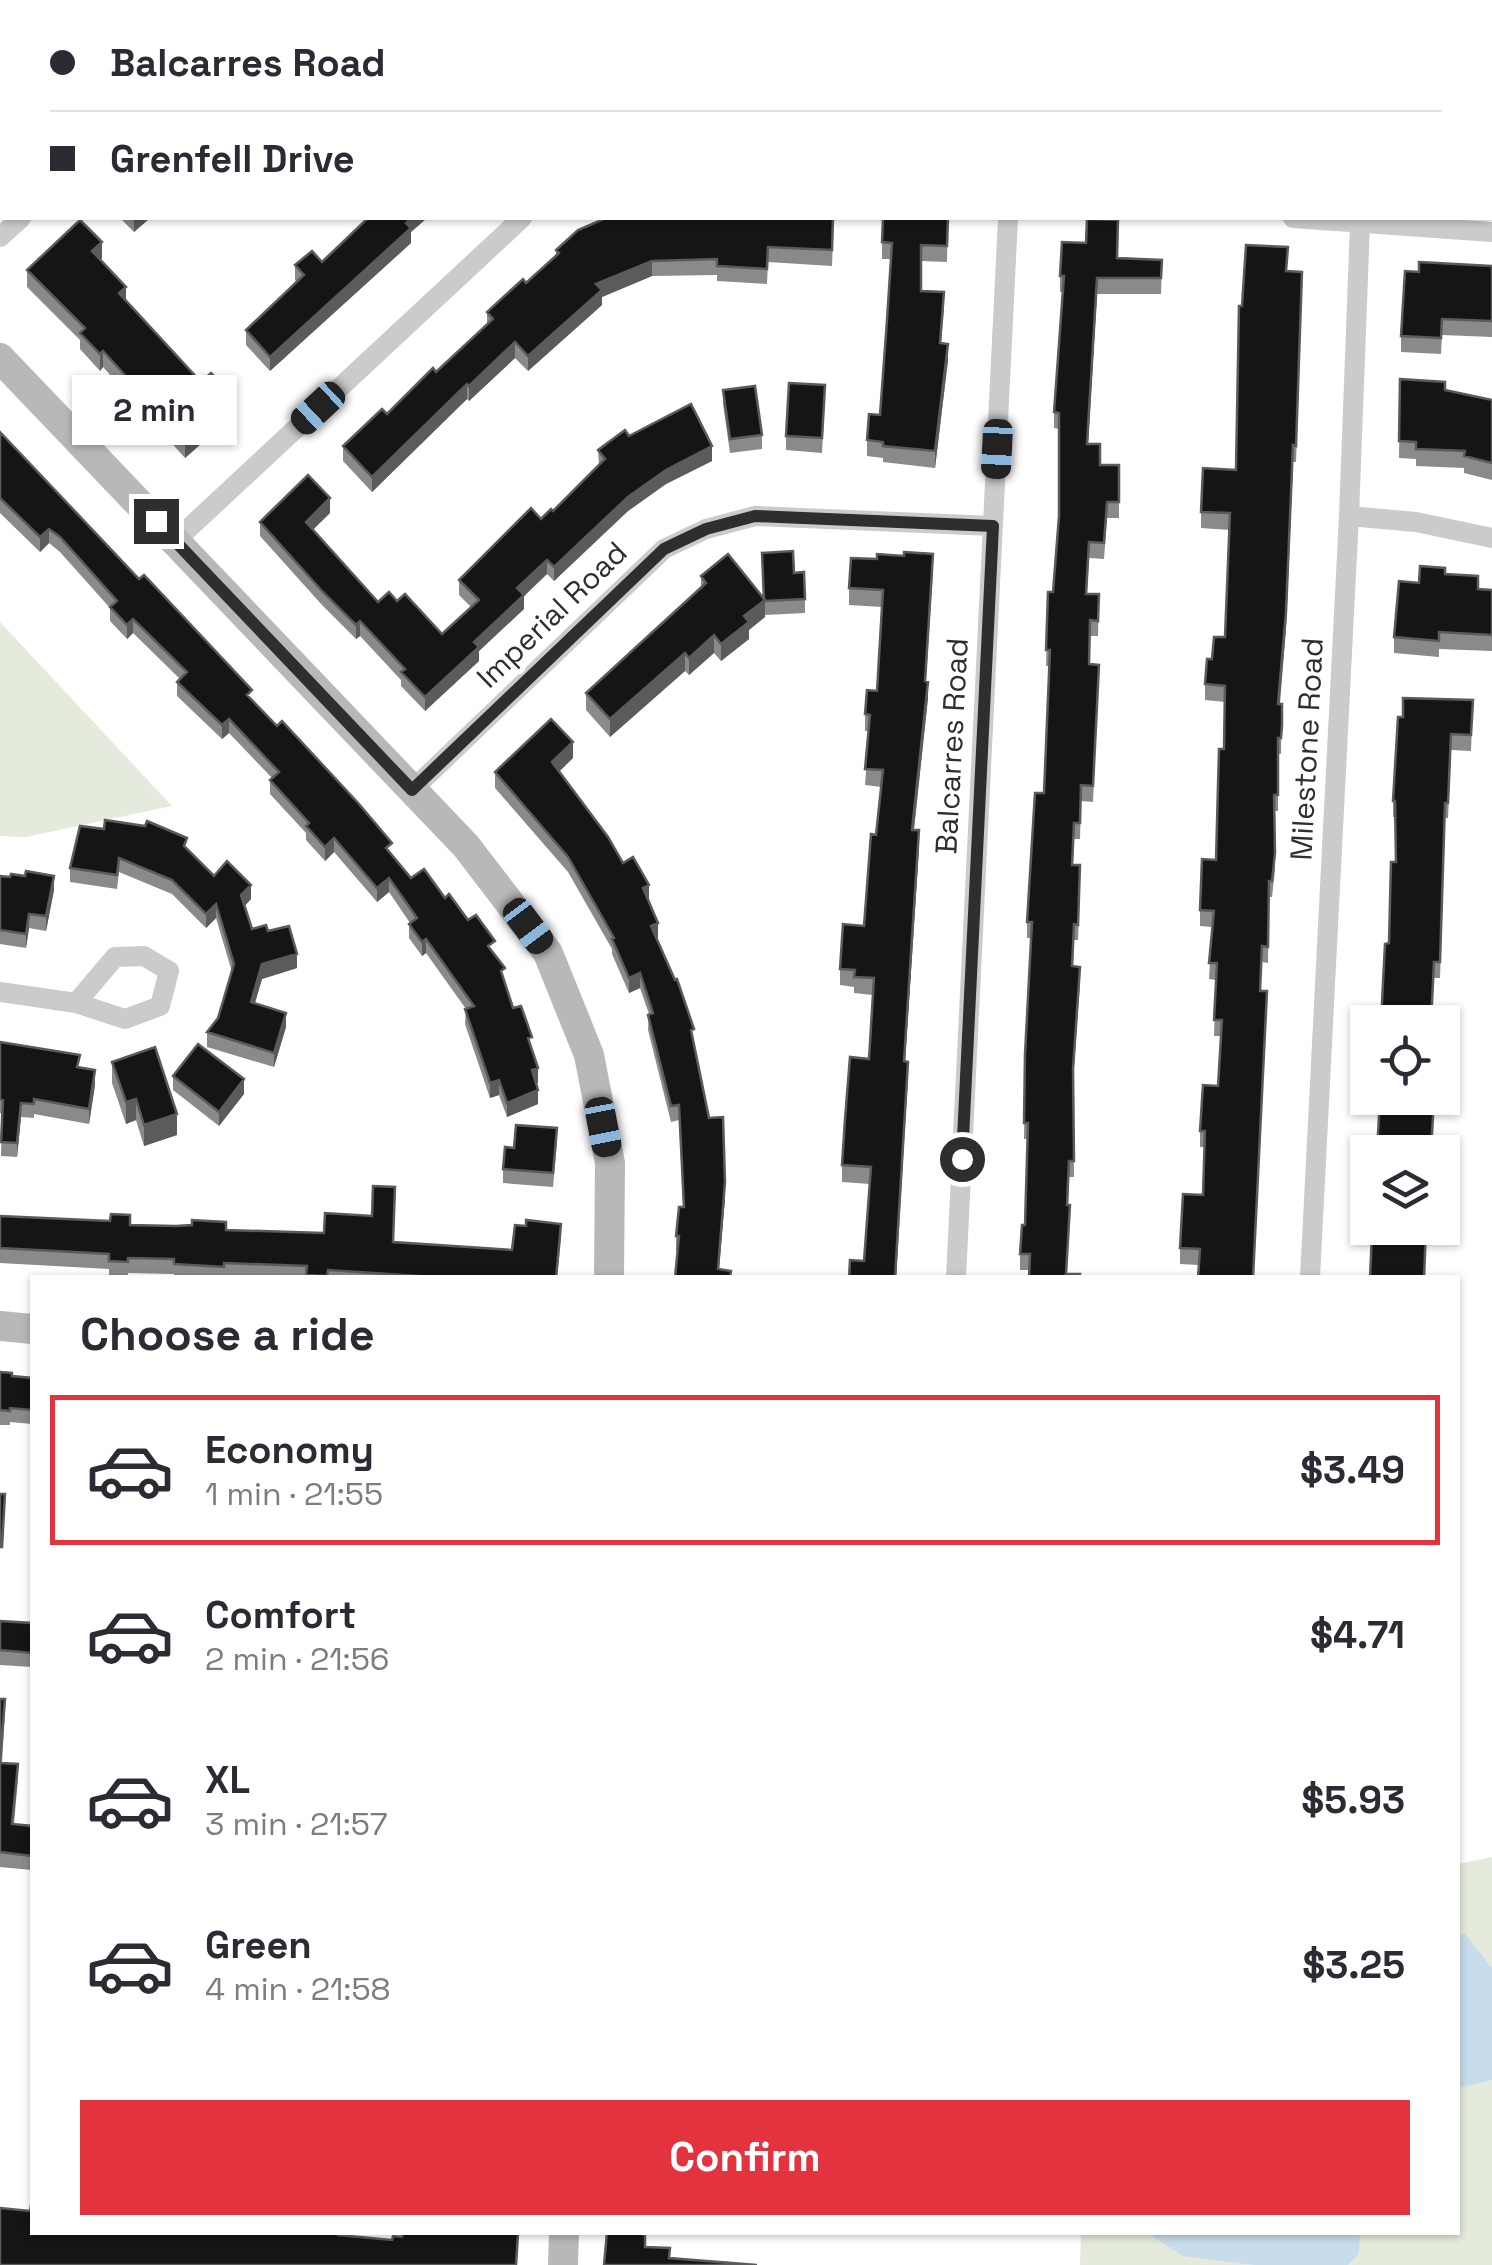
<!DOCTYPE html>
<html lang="en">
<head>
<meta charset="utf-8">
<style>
	:root { --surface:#fff; --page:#f2f2f3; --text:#2b2b33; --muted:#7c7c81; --line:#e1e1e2; --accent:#e2333f }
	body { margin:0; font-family:"Space Grotesk",sans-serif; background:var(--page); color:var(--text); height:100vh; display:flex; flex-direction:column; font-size:38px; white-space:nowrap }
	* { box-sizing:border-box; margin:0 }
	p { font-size:32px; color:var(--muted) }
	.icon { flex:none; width:55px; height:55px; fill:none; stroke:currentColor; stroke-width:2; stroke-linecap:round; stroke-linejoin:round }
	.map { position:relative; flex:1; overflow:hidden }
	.details { position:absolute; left:30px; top:1275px; width:1430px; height:960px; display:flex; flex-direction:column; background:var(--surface); border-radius:0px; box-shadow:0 2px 8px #0004 }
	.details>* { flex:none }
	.banner { position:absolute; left:0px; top:0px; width:1492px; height:220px; box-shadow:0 2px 8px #0004; display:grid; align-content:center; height:220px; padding:0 50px; background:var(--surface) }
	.fabs { position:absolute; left:1350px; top:1005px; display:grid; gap:20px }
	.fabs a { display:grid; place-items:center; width:110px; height:110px; border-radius:0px; background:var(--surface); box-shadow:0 2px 8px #0004; font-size:50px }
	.end { position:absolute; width:45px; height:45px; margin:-22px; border:12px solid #2e2e2e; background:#fff; box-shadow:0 0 0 5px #fff }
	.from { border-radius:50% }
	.bubble { position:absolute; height:70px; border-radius:0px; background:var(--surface); box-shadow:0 2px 8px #0004; font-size:32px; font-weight:600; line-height:70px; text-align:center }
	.car { position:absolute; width:30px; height:60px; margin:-30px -15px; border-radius:12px; box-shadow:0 0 8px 2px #0007; background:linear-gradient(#222 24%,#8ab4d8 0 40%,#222 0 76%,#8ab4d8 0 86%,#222 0) }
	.banner b { display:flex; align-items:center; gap:35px; height:95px; font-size:38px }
	.banner b+b { border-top:2px solid var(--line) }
	.banner i { width:25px; height:25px; background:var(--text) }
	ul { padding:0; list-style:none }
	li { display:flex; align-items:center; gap:30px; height:150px; margin:0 20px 15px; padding:0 30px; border:5px solid transparent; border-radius:0px }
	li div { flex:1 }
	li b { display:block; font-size:38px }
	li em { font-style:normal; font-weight:600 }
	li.current { border-color:var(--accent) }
	li>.icon { width:90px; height:90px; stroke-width:1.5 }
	h2 { padding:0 50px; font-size:45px; line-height:120px }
	.cta { display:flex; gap:20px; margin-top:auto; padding:20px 50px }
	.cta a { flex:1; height:115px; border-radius:0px; background:var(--accent); color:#fff; font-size:40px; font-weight:600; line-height:115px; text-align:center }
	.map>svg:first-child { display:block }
	.green { fill:#e4ebdc }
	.water { fill:#c8ddeb }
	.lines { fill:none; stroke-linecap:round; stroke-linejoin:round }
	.street { stroke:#cbcbcb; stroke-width:20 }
	.secondary { stroke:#b8b8b8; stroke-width:30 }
	.wall { fill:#8a8a8a }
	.shaded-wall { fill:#5b5b5b }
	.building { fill:#151515; stroke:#5b5b5b; stroke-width:2.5 }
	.route { stroke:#2e2e2e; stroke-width:12 }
	.labels { text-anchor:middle; stroke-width:10; stroke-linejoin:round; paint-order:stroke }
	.street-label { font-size:30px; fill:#2e2e2e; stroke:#fff }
</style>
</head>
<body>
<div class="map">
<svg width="1492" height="2265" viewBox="0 0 1492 2265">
	<rect width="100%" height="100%" fill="#fff"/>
	<path class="green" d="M1051,0H1492V50L1490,2H1050Z
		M0,622L172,806L26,837L0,836Z
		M1492,1857V2265H1080L1081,2233L1458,2232V1864Z"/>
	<path class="water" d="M1465,1934L1492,1968V2080L1458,2088V1935Z
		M1153,2233H1360L1359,2253L1348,2265H1254L1183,2256L1153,2237Z"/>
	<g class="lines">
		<path class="street" d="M236,2L237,0
			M1293,218L1492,232
			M0,237L21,218
			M1349,516L1416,522L1492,538
			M175,541L522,218
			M412,790L664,549L706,529L755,516L993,526
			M0,992L76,1003L125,1019L160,1006L169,971L144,956L115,957L76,1003
			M956,1278L1008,218
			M1310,1278L1349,516L1360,224"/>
		<path class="secondary" d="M0,358L466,846L548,953L589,1055L610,1163L609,1278
			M0,1326L32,1329
			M563,2265L564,2232"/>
	</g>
	<path class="wall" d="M120,218H150L134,232Z
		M368,218H427L411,232V243L270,371L246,345V330L297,282L295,280V265L322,262Z
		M834,218L832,266L768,262L767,284L717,281V275L652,276L602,297V305L528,371L515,358L469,401L467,399L372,492L343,461V446L387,414L436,372L487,324V312L526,283L556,256V250Z
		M948,218L947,262L921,261V291L944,309L941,344L948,360L935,468L883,462V458L867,456V440L880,415L891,259H882V242Z
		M102,258L100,260L126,301L201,382L235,414L185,458L103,367L100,371L80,349V340L27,287V270Z
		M1117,258L1162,260L1161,294H1097L1088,444L1100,465H1119V518H1107L1104,559L1089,558L1087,594H1099L1098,636H1090L1089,664L1099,665L1093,802L1081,801L1080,839H1074L1073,865L1080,881L1078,940H1074L1073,966L1080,983L1073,1082L1074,1177H1069L1068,1205L1070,1221L1030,1270H1020V1254L1025,1225L1028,1139H1024L1025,1054L1031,938H1027V922L1044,793L1050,666H1046L1048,592H1053L1059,516V429L1054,428V412L1062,292H1060V276Z
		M1492,266V337L1442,335L1441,354L1401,352V336L1419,272Z
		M1287,271L1302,288L1296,462H1293L1286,628L1280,704H1282L1281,754H1278V811H1275V870L1272,897H1269L1268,963L1262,962L1199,1265L1180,1264V1248L1203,1195L1204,1147H1200V1131L1218,1086L1221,1036H1214L1216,980L1209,979L1212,927L1200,926V910L1216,860L1224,749L1225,702L1205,700V684L1212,659L1225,637L1230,530L1201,528V512L1236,470L1242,306Z
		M1400,379L1492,400V480L1464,473V468L1416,466V459L1399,458Z
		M723,390L762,435V449L730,453L723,404Z
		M825,399L822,453L786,450V436Z
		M0,432L252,700L411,878L445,898L495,955L513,1008L532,1049L538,1083H536L538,1104L507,1117L499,1095L490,1098L465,1024L466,1009L426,953L422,956L409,938V924L410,923L389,892L377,902L334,852L325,861L306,840V833L270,794V780L272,778L229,733L222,739L177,696V682L180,679L133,633L127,639L110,621V608L60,552L49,543L40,552L0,513Z
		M629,436L712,461L666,484L628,511L554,581L547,574L524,596V609L479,651V661L425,711L401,686V680L360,636L356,639L322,605L260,536V522L330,513L313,530L378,602L397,601L442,634L471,607L459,595V580L553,511L599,465L598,450Z
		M933,571L926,681L928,698L914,830L919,847L905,1061L908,1078L896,1278H849L864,1261L870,1184L842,1182V1165L869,1059L873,995L854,993V987L840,985V969L864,926L876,835L881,787L865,785L869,731H865V714L877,691L882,607L849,605V588Z
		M794,573L805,599V613L765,615V617L749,630V639L721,661L714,653L689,675L685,671L610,737L586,710V693L701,588V576L764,599Z
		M1445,574L1478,589L1492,590V651L1439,649V657L1394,653V637L1419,583Z
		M1473,700L1471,751L1451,750L1448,818H1445L1440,978H1434L1389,943L1396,862L1395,817H1393V801L1403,717Z
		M573,758L559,772L649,901L658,938L657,939L694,1043L725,1198L719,1269L731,1278L676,1251V1236L683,1207L679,1120L671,1122L648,1030L649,1014L640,988L629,993L612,954V949L568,872L495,788V772Z
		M80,826L187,849L214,876L251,899L244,906L252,929L268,931L297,968L262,979L255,1003L286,1027L274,1067L207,1047V1032L218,1018L232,972L216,918L206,928L172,894L119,872L117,889L70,882V868Z
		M0,876L54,890L46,931L29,928L26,948L0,944Z
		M0,1042L80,1068L95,1085L89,1124L34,1114V1118L21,1117L17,1157L1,1156L2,1114L0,1113Z
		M112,1062L177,1135L144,1146L136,1120L126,1124L112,1083Z
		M173,1076L244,1094L219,1126L173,1090Z
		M557,1142L553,1187L503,1183V1169L514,1148Z
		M0,1216L512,1250L561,1238L557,1278H174V1274L128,1273V1277L109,1276V1269L0,1263Z
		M0,1372L12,1376L32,1378V1424L10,1422V1425H0Z
		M0,1621L32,1623V1667L0,1665Z
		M0,1699L5,1713L2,1763L18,1778L14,1824L32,1826V1870L0,1867Z"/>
	<path class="shaded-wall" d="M149,0H164L162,2H146Z
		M2,138V152L0,154V140Z
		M134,218H150L134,232Z
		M412,218H427L411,232V243L270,371V357Z
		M102,242V258L92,267V251Z
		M652,261V276L602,297V305L528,371V356L596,284Z
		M1097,278V294L1087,459V444Z
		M126,287V304L119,293Z
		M515,342V358L469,401V386Z
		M948,344V360L935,468V451Z
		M103,351V367L100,371V354Z
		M467,384V399L372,492V477Z
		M235,398V414L185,458V441Z
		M712,446V461L666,484L628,511L554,581V567L628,497L666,470Z
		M1293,462L1286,628L1278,720V704Z
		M330,498V513L306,536V522Z
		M49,529V543L40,552V537Z
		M547,560V574L524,596V609L479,651V661L425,711V697L474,642L517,588Z
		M765,600V617L749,630V639L721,661V644L744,616Z
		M133,619V633L127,639V625Z
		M360,621V636L356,639V625Z
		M714,635V653L689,675V658Z
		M685,653V671L610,737V719Z
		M928,682V698L912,846V830Z
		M229,719V733L222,739V725Z
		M573,742V758L552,778V762Z
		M919,830V847L904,1078V1061Z
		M334,838V852L325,861V847Z
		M54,876V890L46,931V916Z
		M389,878V892L377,902V888Z
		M251,885V899L241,910V895Z
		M649,885V901L643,888Z
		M216,904V918L206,928V914Z
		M29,914V928L26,948V934Z
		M658,923V938L651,941V926Z
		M426,939V953L422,956V942Z
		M297,954V968L262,979L251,1016V1002L262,964Z
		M640,973V988L629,993V978Z
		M286,1013V1027L274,1067V1053Z
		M908,1062L896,1278H895Z
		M538,1068V1083L532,1085V1070Z
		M95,1070V1085L89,1124V1109Z
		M244,1079V1094L219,1126V1112Z
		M499,1080V1095L490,1098V1083Z
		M538,1090V1104L507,1117V1103Z
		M136,1099V1120L126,1124V1102Z
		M21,1103V1117L17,1157V1143Z
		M177,1114V1135L144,1146V1125Z
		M725,1182V1198L718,1278Z"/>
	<path class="building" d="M85,0H149L146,2H82Z
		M305,0H353L352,2H304Z
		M357,0H379L378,2H364Z
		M2,62V138L0,140V64Z
		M1490,110H1492V159H1490Z
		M368,218H412L406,223L411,228L270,357L246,330L304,275L295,265L312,251L322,262Z
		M606,218H833L832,250L768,247L767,269L717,266V259L652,261L596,284L602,290L528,356L515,342L469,386L467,384L372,477L343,446L382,409L387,414L433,368L436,372L493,319L487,312L523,279L526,283L559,253L556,250L578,230Z
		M883,218H948L947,246L921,245V291L944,292L940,343L948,344L935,451L883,446V442L867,440L869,414L880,415L887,320L892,243L882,242Z
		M1087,219L1118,220L1117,258L1162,260L1161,278H1097L1087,444H1100V465H1119V502H1107L1104,543L1089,542L1086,594H1099L1098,621L1090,620L1089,664L1099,665L1093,786L1081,785L1080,823H1074L1072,865H1080L1078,925L1074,924L1072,966L1080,967L1073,1069L1074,1161H1069L1067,1205H1070L1066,1274H1080V1278H1029L1030,1254H1020L1022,1225H1025L1028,1123H1024L1025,1054L1032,922H1027L1035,793H1044L1050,650H1046L1048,592H1053L1059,516V413L1054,412L1064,276H1060L1062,242L1086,243Z
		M80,220L102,242L92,251L126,287L119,293L201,382L211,373L235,398L185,441L103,351L100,354L80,333L85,328L27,270Z
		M1246,245L1288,247L1286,271L1302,272L1296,446L1293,445L1286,612L1278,704H1282V725L1281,738H1278V795H1274L1275,853L1272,881H1269L1268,947L1262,946L1260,991H1267L1253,1278H1198L1200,1249L1180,1248L1183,1194L1203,1195L1205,1131H1200L1203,1085L1218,1086L1222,1020H1214L1217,963H1209L1214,911L1200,910L1202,859L1216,860L1219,749H1224L1225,686L1205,684L1207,659H1212L1214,637H1225L1230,513L1201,512L1203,468L1236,470L1239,306H1242Z
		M1419,262L1492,266V321L1442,319L1441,338L1401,336L1405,271L1419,272Z
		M1400,379L1445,382V390L1492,400V463L1464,456L1465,451L1416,449V442L1399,441Z
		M789,383L825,385L822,438L786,436Z
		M755,386L762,435L730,439L723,390Z
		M691,404L712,446L666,470L628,497L554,567L547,560L517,588L524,595L474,642L479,647L425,697L401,672L405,669L360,621L356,625L322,591L260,522L308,475L330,498L306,522L378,602L389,592L397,601L405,594L442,634L479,600L459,580L531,508L541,519L551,509L553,511L605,459L598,450L625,430L629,436Z
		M0,432L139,579L144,575L252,690L247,695L277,726L282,721L359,804L392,843L386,848L411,878L424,869L445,898L449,894L468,920L476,915L495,941L488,946L505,968L501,971L513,1008L521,1006L532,1037L528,1038L538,1068L532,1070L538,1090L507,1103L499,1080L490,1083L465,1009L474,1006L426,939L422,942L409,924L417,918L389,878L377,888L334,838L325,847L306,826L309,823L270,780L279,772L229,719L222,725L177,682L187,672L133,619L127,625L110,607L117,601L60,537L49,529L40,537L0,498Z
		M793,551L794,573L804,572L805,599L764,601L762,553Z
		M904,552L933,554L925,681L928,682L912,830H919L904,1061L908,1062L895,1278H849L850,1260L864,1261L871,1167L842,1165L845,1119L850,1057L869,1059L874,978L854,977L855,970L840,969L843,924L864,926L871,834L876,835L883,770L865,769L870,715L865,714L867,690L877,691L883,590L849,588L851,558L877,559V554L904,556Z
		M728,554L765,600L744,616L749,622L721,644L714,635L689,658L685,653L610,719L586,693L706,583L701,576Z
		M1420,566L1445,568V574L1478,576V589L1492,590V635L1439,632V641L1394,637L1399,581L1419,583Z
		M1403,698L1473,700L1471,735L1451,734L1448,803H1445L1440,962H1434L1431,1022H1381L1385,944L1389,943L1391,862H1396L1395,801H1393L1398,717H1403Z
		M551,719L573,742L552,762L608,837L623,863L633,857L649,885L643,888L658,923L651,926L675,980L677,979L694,1029L691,1030L709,1118L723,1117L725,1182L718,1269L731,1271L730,1278H675L679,1236H676L679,1207H684L679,1105L671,1106L648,1015L653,1013L640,973L629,978L612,939L614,938L568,857L495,772Z
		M105,820L145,826L147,821L187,838L184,846L214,876L227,861L251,885L241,895L252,929L266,925L268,931L289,926L297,954L262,964L251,1002L286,1013L274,1053L207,1032L218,1018L234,964L216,904L206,914L172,880L119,858L117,875L70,868L80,826L104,829Z
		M26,871L54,876L46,916L29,914L26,934L0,930V876L10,877L11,874L25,876Z
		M0,1042L80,1055L77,1067L95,1070L89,1109L34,1099V1104L21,1103L17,1143L1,1142L3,1100L0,1099Z
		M198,1044L244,1079L219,1112L173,1076Z
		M155,1047L177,1114L144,1125L136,1099L126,1102L112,1062Z
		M1380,1098H1434L1431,1152H1377Z
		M516,1125L557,1128L553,1173L503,1169L505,1147L514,1148Z
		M373,1186L395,1187L393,1242L512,1250L515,1225L526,1226V1220L561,1224L556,1278H448L328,1270L327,1276L306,1275L307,1266L224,1263V1267L174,1264V1259L128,1258V1262L109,1261V1254L0,1248V1216L110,1221L111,1214L130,1215V1225L176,1226L192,1225V1220L226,1222V1230L324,1233L325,1213L372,1216Z
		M1383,1228H1426L1424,1278H1370L1372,1233L1382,1234Z
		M0,1372L12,1373V1376L32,1378V1410L10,1408V1411L0,1410Z
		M0,1494H5L2,1547H0Z
		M0,1621L32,1623V1653L0,1650Z
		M0,1699H5L0,1763L18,1764L12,1824L32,1826V1856L0,1852Z
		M31,2206H32V2232H338V2235L392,2240L393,2236L402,2237L403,2232H509L518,2234L516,2265H0V2208L30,2211Z
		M607,2232H635L645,2235V2247L670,2248L669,2258L757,2265H604Z"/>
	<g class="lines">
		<path class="route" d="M156,521L412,790L664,549L706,529L755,516L993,526L962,1159"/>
	</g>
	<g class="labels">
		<g class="street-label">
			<text transform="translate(552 615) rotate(-44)" y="10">Imperial Road</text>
			<text transform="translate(952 746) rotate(-87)" y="10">Balcarres Road</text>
			<text transform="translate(1307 749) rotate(-87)" y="10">Milestone Road</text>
		</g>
	</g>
</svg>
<div class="fabs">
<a><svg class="icon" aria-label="locate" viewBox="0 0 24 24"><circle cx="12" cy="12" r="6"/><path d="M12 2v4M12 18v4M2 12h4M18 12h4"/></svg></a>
<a><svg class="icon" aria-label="layers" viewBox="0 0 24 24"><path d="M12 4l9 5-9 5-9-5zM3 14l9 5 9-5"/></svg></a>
</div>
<i class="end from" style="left:962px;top:1159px"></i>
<i class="end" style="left:156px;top:521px"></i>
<div class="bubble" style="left:72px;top:375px;width:165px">2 min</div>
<i class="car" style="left:318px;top:408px;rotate:227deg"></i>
<i class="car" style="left:997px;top:449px;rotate:183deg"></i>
<i class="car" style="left:528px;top:926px;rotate:143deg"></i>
<i class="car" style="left:603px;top:1127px;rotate:169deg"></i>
<div class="banner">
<b><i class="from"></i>Balcarres Road</b>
<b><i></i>Grenfell Drive</b>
</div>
<section class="details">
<h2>Choose a ride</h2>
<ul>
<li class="current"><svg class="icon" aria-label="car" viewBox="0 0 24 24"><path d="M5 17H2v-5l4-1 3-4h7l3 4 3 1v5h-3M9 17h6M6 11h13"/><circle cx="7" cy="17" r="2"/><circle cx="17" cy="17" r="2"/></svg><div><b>Economy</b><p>1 min · 21:55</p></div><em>$3.49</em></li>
<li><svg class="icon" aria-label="car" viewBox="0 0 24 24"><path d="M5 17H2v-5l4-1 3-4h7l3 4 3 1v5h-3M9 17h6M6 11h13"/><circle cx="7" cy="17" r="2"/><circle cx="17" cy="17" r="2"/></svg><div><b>Comfort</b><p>2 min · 21:56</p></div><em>$4.71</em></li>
<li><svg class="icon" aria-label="car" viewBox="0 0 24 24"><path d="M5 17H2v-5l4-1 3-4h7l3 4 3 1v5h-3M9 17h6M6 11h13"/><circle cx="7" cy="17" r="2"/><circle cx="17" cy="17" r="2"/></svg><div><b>XL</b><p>3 min · 21:57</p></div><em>$5.93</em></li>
<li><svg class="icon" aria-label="car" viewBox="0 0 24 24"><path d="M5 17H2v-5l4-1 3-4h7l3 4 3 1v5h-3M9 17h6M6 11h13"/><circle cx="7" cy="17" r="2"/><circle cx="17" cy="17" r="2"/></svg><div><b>Green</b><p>4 min · 21:58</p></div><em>$3.25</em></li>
</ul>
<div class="cta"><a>Confirm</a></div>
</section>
</div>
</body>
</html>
